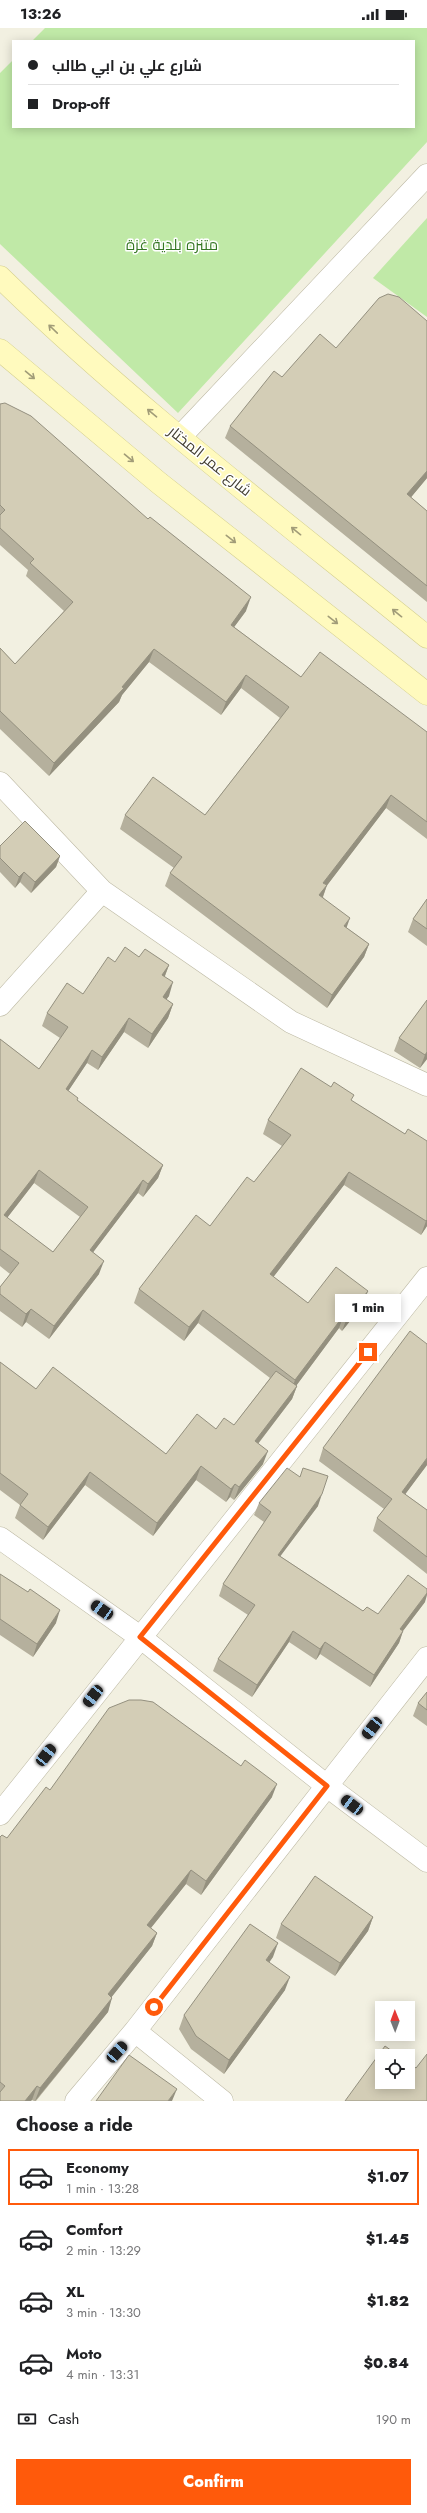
<!DOCTYPE html>
<html lang="en">
<head>
<meta charset="utf-8">
<style>
	:root { --surface:#fff; --page:#f2f2f2; --text:#202124; --muted:#757577; --line:#e0e0e0; --accent:#ff5a0b }
	body { margin:0; font-family:Jost,Cairo,sans-serif; background:var(--page); color:var(--text); height:100vh; display:flex; flex-direction:column; font-size:15px; white-space:nowrap }
	* { box-sizing:border-box; margin:0 }
	p { font-size:13px; color:var(--muted) }
	.icon { flex:none; width:22px; height:22px; fill:none; stroke:currentColor; stroke-width:2; stroke-linecap:round; stroke-linejoin:round }
	.map { position:relative; height:2073px; overflow:hidden }
	.side { display:flex; flex-direction:column; background:var(--surface); flex:1 }
	.side>* { flex:none }
	.guide { position:absolute; left:12px; top:12px; width:403px; height:88px; border-radius:0px; box-shadow:0 2px 10px #0003; display:grid; align-content:center; height:88px; padding:0 16px; background:var(--surface) }
	.needle { width:26px; rotate:359deg }
	.buttons { position:absolute; left:375px; top:1973px; display:grid; gap:8px }
	.buttons a { display:grid; place-items:center; width:40px; height:40px; border-radius:0px; background:var(--surface); box-shadow:0 2px 10px #0003; font-size:20px }
	.end { position:absolute; width:18px; height:18px; margin:-9px; border:5px solid #ff5a0b; background:#fff; box-shadow:0 0 0 2px #fff }
	.from { border-radius:50% }
	.bubble { position:absolute; height:28px; border-radius:0px; background:var(--surface); box-shadow:0 2px 10px #0003; font-size:13px; font-weight:800; line-height:28px; text-align:center }
	.car { position:absolute; width:12px; height:24px; margin:-12px -6px; border-radius:5px; box-shadow:0 0 3px 1px #0007; background:linear-gradient(#222 24%,#8ab4d8 0 40%,#222 0 76%,#8ab4d8 0 86%,#222 0) }
	.guide b { display:flex; align-items:center; gap:14px; height:38px; font-size:15px }
	.guide b+b { border-top:1px solid var(--line) }
	.guide i { width:10px; height:10px; background:var(--text) }
	ul { padding:0; list-style:none }
	li { display:flex; align-items:center; gap:12px; height:56px; margin:0 8px 6px; padding:0 8px; border:2px solid transparent; border-radius:0px }
	li div { flex:1 }
	li b { display:block; font-size:15px }
	li em { font-style:normal; font-weight:800 }
	li.active { border-color:var(--accent) }
	li>.icon { width:36px; height:36px; stroke-width:1.5 }
	h2 { padding:0 16px; font-size:18px; line-height:48px }
	.pay { display:flex; align-items:center; gap:10px; height:44px; padding:0 16px; font-size:15px }
	.pay p { margin-inline-start:auto }
	.action { display:flex; gap:8px; margin-top:auto; padding:8px 16px }
	.action a { flex:1; height:46px; border-radius:0px; background:var(--accent); color:#fff; font-size:16px; font-weight:800; line-height:46px; text-align:center }
	.status { display:flex; justify-content:space-between; align-items:center; height:28px; padding:0 20px; background:var(--surface); direction:ltr }
	.status svg { height:11px; fill:currentColor }
	.map>svg:first-child { display:block }
	.green { fill:#c0e9a7 }
	.lines { fill:none; stroke-linecap:round; stroke-linejoin:round }
	.street-casing { stroke:#bdb9a4; stroke-width:23 }
	.secondary-casing { stroke:#d4cf8e; stroke-width:23 }
	.street { stroke:#fff; stroke-width:22 }
	.secondary { stroke:#fffabe; stroke-width:22 }
	.wall { fill:#b5b09d; fill-rule:evenodd }
	.shaded-wall { fill:#94907f }
	.building { fill:#d3cdb6; stroke:#94907f; fill-rule:evenodd }
	.oneway { stroke:#a19c78 }
	.route { stroke:#ff5a0b; stroke-width:5 }
	.labels { text-anchor:middle; stroke-width:3; stroke-linejoin:round; paint-order:stroke }
	.park-label { font-size:15px; fill:#357723; stroke:#fff }
	.street-label { font-size:15px; fill:#433f32; stroke:#fff }
</style>
</head>
<body>
<div class="status"><b>13:26</b><svg viewBox="0 0 49 12"><path d="M0 12V9h3v3zM5 12V6h3v6zM10 12V3h3v9zM15 12V0h3v12zM26 1h20v11H26zM47 4h2v5h-2z"/></svg></div>
<div class="map">
<svg width="427" height="2073" viewBox="0 0 427 2073">
	<rect width="100%" height="100%" fill="#f2f0e1"/>
	<path class="green" d="M45,0H427V114L178,385L0,216V45L13,32V99H414V13H32Z
		M427,190V289L373,250Z"/>
	<g class="lines">
		<g class="street-casing">
			<path id="street" d="M180,409L427,147
				M0,755L102,863L291,994L427,1057
				M0,977L102,863
				M0,1510L140,1609L327,1758L427,1833
				M0,1786L427,1250
				M135,2003L222,2073
				M76,2073L135,2003L427,1630"/>
		</g>
		<g class="secondary-casing">
			<path id="secondary" d="M0,249C133,379 283,492 427,609
				M0,322L159,455L427,666"/>
		</g>
		<use href="#street" class="street"/>
		<use href="#secondary" class="secondary"/>
	</g>
	<path class="wall" d="M427,293V450L411,469L427,483V574L225,410L230,398L282,349L336,320Z
		M0,376L246,583L234,599L301,649L427,704V811L386,780L327,857L323,869L347,900L369,916L364,929L327,980L165,858L170,845L174,840L120,801L125,787H205L280,690L241,660L221,687L149,634L122,667L119,674L49,748L0,701V620L15,636L64,583L26,548L28,542L0,517Z
		M0,818L60,828L56,839L31,865L20,854L15,860L0,844Z
		M427,871V918L408,904L413,891Z
		M139,929L169,937L165,948L169,968L166,971L173,976L168,990L148,1020L124,1004L98,1042L87,1035L68,1063L77,1072L163,1137L158,1150L143,1169L138,1165L93,1224L99,1246L49,1311L26,1294L22,1299L0,1283V1259L10,1246L0,1238V1011L39,1041L60,1010L42,998L47,985L83,966L115,934ZM34,1155L80,1189L53,1224L7,1190Z
		M427,972V1031L420,1040L394,1023L399,1010Z
		M352,1073L405,1106L427,1113V1198L421,1207L344,1157L273,1249L308,1275L363,1277L342,1303L339,1300L296,1358H297L292,1371L258,1416L263,1436L234,1472L230,1469L226,1474L196,1452L153,1508L85,1457L43,1512L15,1490L20,1477L0,1462V1334L36,1361L166,1426L216,1401L234,1397L270,1350L198,1295L184,1313L134,1275L139,1261L210,1198L254,1154L282,1118L263,1106L268,1092Z
		M323,1420L427,1437L405,1466L427,1482V1546L373,1503L377,1490L384,1481L319,1433Z
		M259,1475L318,1478L280,1528L363,1583L378,1586L425,1574L403,1603L399,1615L370,1659L320,1626L316,1632L289,1614L252,1669L213,1643L218,1631L248,1587L219,1568L223,1556L264,1494L254,1487Z
		M0,1546L28,1564L56,1595L33,1629L0,1607Z
		M427,1664V1698L413,1688L418,1675Z
		M50,1762L272,1769L201,1867L186,1856L151,1900L157,1905L152,1918L111,1969L108,1984L36,2073H34L32,2072L0,2073V1809L7,1810Z
		M373,1889L368,1903L335,1948L276,1910L281,1896Z
		M273,1929L269,1934L285,1962L224,2046L191,2021L179,2001L184,1987Z"/>
	<path class="shaded-wall" d="M427,443V450L403,479L407,466Z
		M251,569L246,583L226,610L231,597Z
		M154,621L149,634L122,667L119,674L49,748L54,735L122,659Z
		M246,647L241,660L221,687L226,674Z
		M391,767L386,780L319,868L323,855Z
		M60,828L56,839L31,865L35,854Z
		M24,844L20,854L15,860L19,849Z
		M327,857L322,871L319,867Z
		M350,890L345,904L344,898Z
		M369,916L364,929L327,980L332,967Z
		M169,937L164,950L162,947Z
		M173,954L169,968L158,983L163,969Z
		M173,976L168,990L148,1020L152,1006Z
		M129,990L124,1004L98,1042L102,1029Z
		M92,1022L87,1035L61,1074L66,1061Z
		M427,1024V1031L420,1040L425,1027Z
		M163,1137L158,1150L143,1169L148,1156Z
		M39,1142L34,1155L0,1199L4,1187Z
		M349,1144L344,1157L265,1260L270,1246Z
		M143,1152L138,1165L85,1235L90,1222Z
		M427,1192V1198L421,1207L426,1193Z
		M104,1233L99,1246L49,1311L54,1298Z
		M368,1263L363,1277L342,1303L347,1290Z
		M31,1281L26,1294L22,1299L26,1286Z
		M203,1282L198,1295L184,1313L189,1299Z
		M344,1287L339,1300L290,1366L295,1352Z
		M297,1358L292,1371L250,1426L255,1413Z
		M268,1423L263,1436L234,1472L239,1459Z
		M427,1430V1437L398,1476L402,1464Z
		M201,1438L196,1452L153,1508L157,1495Z
		M90,1444L85,1457L43,1512L48,1499Z
		M235,1456L230,1469L226,1474L231,1461Z
		M322,1466L318,1478L273,1538L278,1527Z
		M427,1565V1567L425,1574L396,1612L400,1601Z
		M60,1582L56,1595L33,1629L37,1616Z
		M293,1603L289,1614L252,1669L257,1657Z
		M403,1603L399,1615L370,1659L374,1647Z
		M325,1614L320,1626L316,1632L320,1621Z
		M277,1756L272,1769L201,1867L206,1853Z
		M191,1842L186,1856L142,1911L147,1897Z
		M373,1889L368,1903L335,1948L340,1935Z
		M157,1905L152,1918L103,1980L108,1966Z
		M278,1915L273,1929L261,1946L266,1932Z
		M290,1949L285,1962L224,2046L229,2032Z
		M112,1970L108,1984L35,2073L40,2060Z
		M37,2058L32,2072L31,2073H25Z
		M177,2061L172,2073H168Z"/>
	<path class="building" d="M388,266L399,269L427,293V443L407,466L427,483V558L230,398L274,343L282,349L320,306L336,320L379,270Z
		M5,375L31,388L148,491L150,489L251,569L231,597L301,649L320,624L427,704V794L391,767L323,855L327,857L319,867L350,890L344,898L369,916L332,967L170,845L182,829L125,787L153,749L205,787L289,679L246,647L226,674L154,621L122,659L124,660L54,735L0,683V620L15,636L73,574L30,535L34,531L0,500V487L5,482L0,477V376Z
		M25,793L60,828L35,854L24,844L19,849L0,830V818Z
		M427,871V901L413,891Z
		M125,919L139,929L145,921L169,937L162,947L173,954L163,969L173,976L152,1006L129,990L102,1029L92,1022L66,1061L78,1070L77,1072L163,1137L148,1156L143,1152L90,1222L104,1233L54,1298L31,1281L26,1286L0,1266V1259L19,1235L0,1221V1011L39,1041L68,999L47,985L67,955L83,966L108,929L115,934ZM39,1142L88,1179L53,1224L4,1187Z
		M427,972V1024L425,1027L399,1010Z
		M301,1040L331,1059L334,1054L354,1067L351,1072L405,1106L408,1101L427,1113V1192L426,1193L349,1144L270,1246L308,1275L336,1239L368,1263L347,1290L344,1287L295,1352L203,1282L189,1299L139,1261L196,1187L210,1198L247,1149L254,1154L291,1107L268,1092Z
		M410,1303L427,1316V1430L402,1464L427,1482V1529L377,1490L392,1471L323,1420Z
		M0,1334L36,1361L53,1339L166,1426L197,1386L216,1401L224,1390L234,1397L276,1343L297,1358L255,1413L268,1423L239,1459L235,1456L231,1461L201,1438L157,1495L90,1444L48,1499L20,1477L28,1466L0,1445Z
		M287,1440L300,1449L303,1440L328,1448L322,1466L278,1527L363,1583L367,1579L378,1586L408,1547L427,1561V1565L400,1601L403,1603L374,1647L325,1614L320,1621L293,1603L257,1657L218,1631L255,1577L223,1556L271,1484L259,1475Z
		M0,1546L28,1564L30,1561L60,1582L37,1616L0,1591Z
		M427,1664V1682L418,1675Z
		M129,1672H141L153,1674L241,1738L245,1732L277,1756L206,1853L191,1842L147,1897L157,1905L108,1966L112,1970L40,2060L37,2058L25,2073H0V2064L5,2058L0,2054V1809L2,1807L7,1810L46,1759L50,1762L109,1680Z
		M315,1848L373,1889L340,1935L281,1896Z
		M250,1896L278,1915L266,1932L290,1949L229,2032L196,2008L184,1987Z
		M385,2018L399,2028H382V2054H408V2034L416,2040L427,2026V2073H345Z
		M129,2027L177,2061L168,2073H96Z"/>
	<defs><path id="oneway-shaft" d="M-6 0H5M1.5-3L5.5 0L1.5 3" fill="none" stroke-width="1.6" stroke-linecap="round" stroke-linejoin="round"/></defs>
	<g class="oneway">
		<use href="#oneway-shaft" transform="translate(53 301) rotate(-136)"/>
		<use href="#oneway-shaft" transform="translate(30 347) rotate(40)"/>
		<use href="#oneway-shaft" transform="translate(152 385) rotate(-140)"/>
		<use href="#oneway-shaft" transform="translate(129 430) rotate(40)"/>
		<use href="#oneway-shaft" transform="translate(296 503) rotate(-141)"/>
		<use href="#oneway-shaft" transform="translate(231 511) rotate(38)"/>
		<use href="#oneway-shaft" transform="translate(397 585) rotate(-141)"/>
		<use href="#oneway-shaft" transform="translate(333 592) rotate(38)"/>
	</g>
	<g class="lines">
		<path class="route" d="M154,1979L327,1758L140,1609L368,1324"/>
	</g>
	<g class="labels">
		<g class="park-label">
			<text x="172" y="222">متنزه بلدية غزة</text>
		</g>
		<g class="street-label">
			<text transform="translate(210 433) rotate(39)" y="5">شارع عمر المختار</text>
		</g>
	</g>
</svg>
<div class="buttons">
<a><svg class="needle" viewBox="-14 -14 28 28"><path d="M0-13l5 13h-10z" fill="#e53935"/><path d="M0 13l5-13h-10z" fill="#757577"/></svg></a>
<a><svg class="icon" aria-label="locate" viewBox="0 0 24 24"><circle cx="12" cy="12" r="6"/><path d="M12 2v4M12 18v4M2 12h4M18 12h4"/></svg></a>
</div>
<i class="end from" style="left:154px;top:1979px"></i>
<i class="end" style="left:368px;top:1324px"></i>
<div class="bubble" style="left:335px;top:1266px;width:66px">1 min</div>
<i class="car" style="left:102px;top:1582px;rotate:305deg"></i>
<i class="car" style="left:93px;top:1668px;rotate:218deg"></i>
<i class="car" style="left:372px;top:1700px;rotate:218deg"></i>
<i class="car" style="left:46px;top:1727px;rotate:38deg"></i>
<i class="car" style="left:352px;top:1777px;rotate:307deg"></i>
<i class="car" style="left:117px;top:2024px;rotate:42deg"></i>
<div class="guide">
<b><i class="from"></i>شارع علي بن ابي طالب</b>
<b><i></i>Drop-off</b>
</div>
</div>
<section class="side">
<h2>Choose a ride</h2>
<ul>
<li class="active"><svg class="icon" aria-label="car" viewBox="0 0 24 24"><path d="M5 17H2v-5l4-1 3-4h7l3 4 3 1v5h-3M9 17h6M6 11h13"/><circle cx="7" cy="17" r="2"/><circle cx="17" cy="17" r="2"/></svg><div><b>Economy</b><p>1 min · 13:28</p></div><em>$1.07</em></li>
<li><svg class="icon" aria-label="car" viewBox="0 0 24 24"><path d="M5 17H2v-5l4-1 3-4h7l3 4 3 1v5h-3M9 17h6M6 11h13"/><circle cx="7" cy="17" r="2"/><circle cx="17" cy="17" r="2"/></svg><div><b>Comfort</b><p>2 min · 13:29</p></div><em>$1.45</em></li>
<li><svg class="icon" aria-label="car" viewBox="0 0 24 24"><path d="M5 17H2v-5l4-1 3-4h7l3 4 3 1v5h-3M9 17h6M6 11h13"/><circle cx="7" cy="17" r="2"/><circle cx="17" cy="17" r="2"/></svg><div><b>XL</b><p>3 min · 13:30</p></div><em>$1.82</em></li>
<li><svg class="icon" aria-label="car" viewBox="0 0 24 24"><path d="M5 17H2v-5l4-1 3-4h7l3 4 3 1v5h-3M9 17h6M6 11h13"/><circle cx="7" cy="17" r="2"/><circle cx="17" cy="17" r="2"/></svg><div><b>Moto</b><p>4 min · 13:31</p></div><em>$0.84</em></li>
</ul>
<div class="pay"><svg class="icon" aria-label="cash" viewBox="0 0 24 24"><path d="M3 7h18v10H3z"/><circle cx="12" cy="12" r="2"/></svg>Cash<p>190 m</p></div>
<div class="action"><a>Confirm</a></div>
</section>
</body>
</html>
